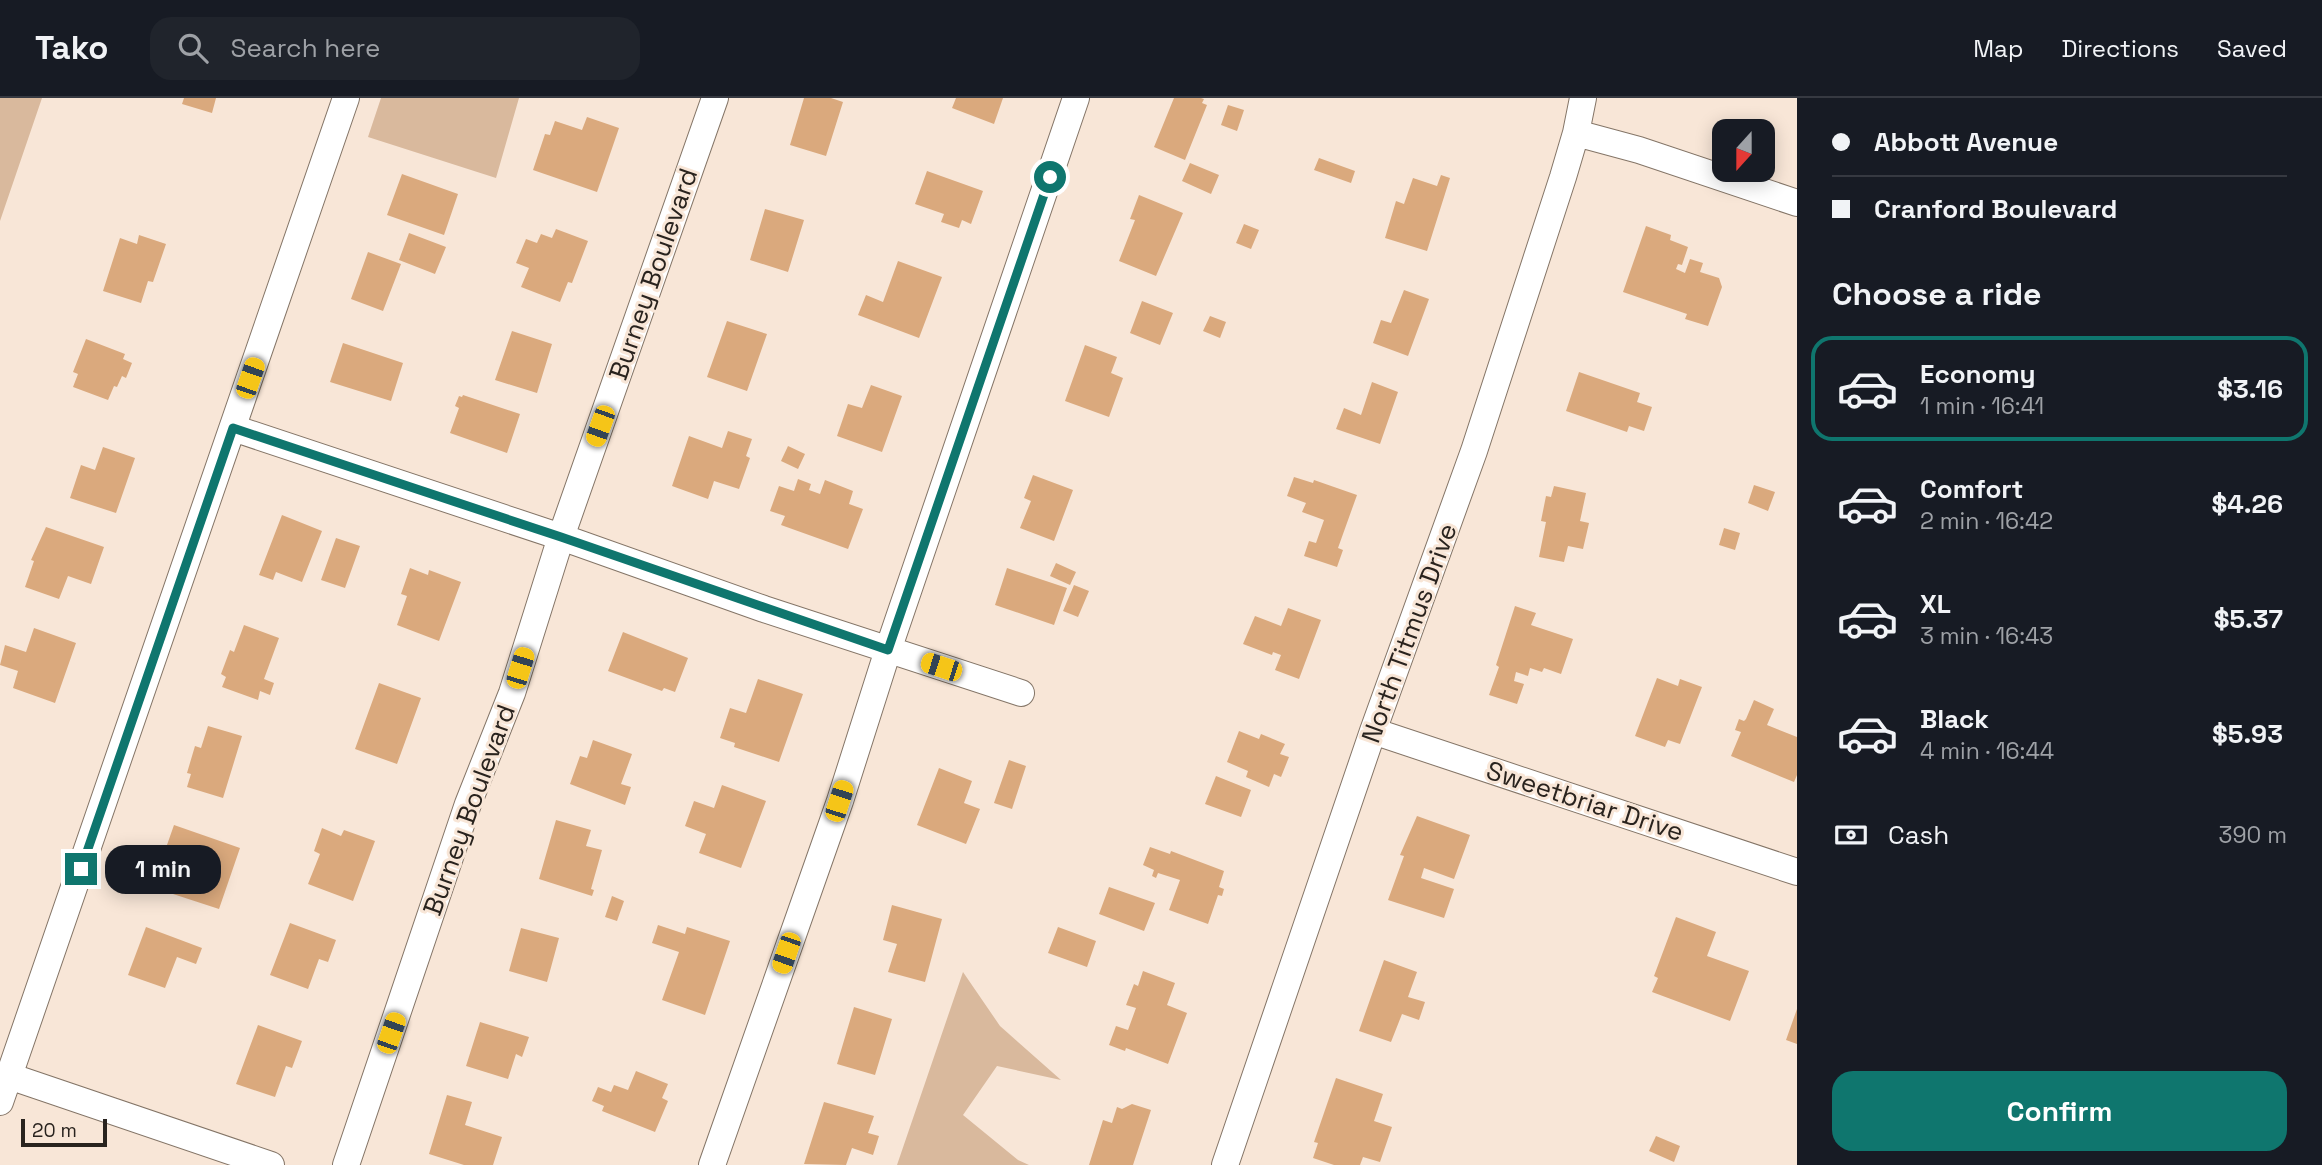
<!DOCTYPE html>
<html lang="en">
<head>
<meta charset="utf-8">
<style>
	:root { --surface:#171b24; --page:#20242c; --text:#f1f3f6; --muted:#9ea1a6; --line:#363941; --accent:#0f766e }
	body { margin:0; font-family:"Space Grotesk",sans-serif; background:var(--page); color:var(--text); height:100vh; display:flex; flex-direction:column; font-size:26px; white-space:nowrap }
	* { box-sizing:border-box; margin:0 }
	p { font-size:23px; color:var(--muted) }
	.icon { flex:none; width:38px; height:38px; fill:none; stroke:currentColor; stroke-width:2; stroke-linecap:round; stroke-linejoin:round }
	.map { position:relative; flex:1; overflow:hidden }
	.panel { display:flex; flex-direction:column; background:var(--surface); width:525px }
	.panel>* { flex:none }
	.banner { display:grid; align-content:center; height:154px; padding:0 35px; background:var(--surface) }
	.needle { width:46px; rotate:201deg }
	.tools { position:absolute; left:1712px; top:21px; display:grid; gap:14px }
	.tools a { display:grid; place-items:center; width:63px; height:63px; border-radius:14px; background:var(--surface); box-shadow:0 4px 18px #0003; font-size:35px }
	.scale { position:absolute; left:21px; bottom:18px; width:86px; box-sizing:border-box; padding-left:7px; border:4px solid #29231e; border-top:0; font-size:19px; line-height:24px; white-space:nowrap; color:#29231e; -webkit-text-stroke:5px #f8e6d7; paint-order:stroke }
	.end { position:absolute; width:32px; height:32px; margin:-16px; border:9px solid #0f766e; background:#fff; box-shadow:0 0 0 4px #fff }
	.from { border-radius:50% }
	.bubble { position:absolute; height:49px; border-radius:21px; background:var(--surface); box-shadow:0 4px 18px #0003; font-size:23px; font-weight:700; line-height:49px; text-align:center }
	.car { position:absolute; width:21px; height:42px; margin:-21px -10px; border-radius:9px; box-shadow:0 0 5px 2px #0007; background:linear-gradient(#f5c518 24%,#345 0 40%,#f5c518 0 76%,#345 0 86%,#f5c518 0) }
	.banner b { display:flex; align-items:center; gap:24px; height:66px; font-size:26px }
	.banner b+b { border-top:2px solid var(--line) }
	.banner i { width:18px; height:18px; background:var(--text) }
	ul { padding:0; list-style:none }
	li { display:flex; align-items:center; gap:21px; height:105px; margin:0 14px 10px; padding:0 21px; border:4px solid transparent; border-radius:21px }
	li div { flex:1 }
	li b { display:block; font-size:26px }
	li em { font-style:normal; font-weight:700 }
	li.on { border-color:var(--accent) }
	li>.icon { width:63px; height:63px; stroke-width:1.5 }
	h2 { padding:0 35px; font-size:32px; line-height:84px }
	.pay { display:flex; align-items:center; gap:18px; height:77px; padding:0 35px; font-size:26px }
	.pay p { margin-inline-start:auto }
	.button { display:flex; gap:14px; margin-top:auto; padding:14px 35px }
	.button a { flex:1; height:80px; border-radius:21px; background:var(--accent); color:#fff; font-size:28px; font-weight:700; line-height:80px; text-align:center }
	header { display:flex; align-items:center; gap:42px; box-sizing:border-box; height:98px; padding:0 35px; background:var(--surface); border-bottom:2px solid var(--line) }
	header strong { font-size:33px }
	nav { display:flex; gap:38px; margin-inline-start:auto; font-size:24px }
	.search { width:490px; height:63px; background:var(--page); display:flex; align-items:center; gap:18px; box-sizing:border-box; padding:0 24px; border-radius:21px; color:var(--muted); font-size:26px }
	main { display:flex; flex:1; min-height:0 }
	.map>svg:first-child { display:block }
	.green { fill:#d9b99d }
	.building { fill:#daa97d }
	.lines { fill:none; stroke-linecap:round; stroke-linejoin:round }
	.minor-casing { stroke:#847567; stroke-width:28 }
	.minor { stroke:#fff; stroke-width:26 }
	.route { stroke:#0f766e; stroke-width:9 }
	.labels { text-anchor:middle; stroke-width:6; stroke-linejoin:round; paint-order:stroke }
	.street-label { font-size:26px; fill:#29231e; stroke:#f8e6d7 }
</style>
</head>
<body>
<header>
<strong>Tako</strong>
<div class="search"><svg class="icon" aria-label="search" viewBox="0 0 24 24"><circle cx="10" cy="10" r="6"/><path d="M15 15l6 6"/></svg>Search here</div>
<nav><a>Map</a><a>Directions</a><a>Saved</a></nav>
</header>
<main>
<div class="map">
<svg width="1797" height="1067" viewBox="0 0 1797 1067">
	<rect width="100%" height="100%" fill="#f8e6d7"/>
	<path class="green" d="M0,0H42L0,123Z
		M381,0H519L496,80L368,39Z
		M963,874L1000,928L1061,982L997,968L963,1017L1018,1062L1029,1067H897Z"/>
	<path class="building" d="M184,0H216L212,15L182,6Z
		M804,0H831L843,4L826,58L790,47Z
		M956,0H1003L994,26L952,10Z
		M1174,0H1201L1204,1L1202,5L1207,7L1185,62L1154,49Z
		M1228,7L1244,12L1237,33L1221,27Z
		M587,19L619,30L597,94L533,72L545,36L550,37L555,23L582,32Z
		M1319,60L1355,73L1351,85L1314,72Z
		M1190,65L1219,77L1211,96L1182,83Z
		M927,73L983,93L971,126L962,122L959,130L941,124L944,116L915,106Z
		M402,76L458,96L444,137L387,117Z
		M1441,77L1450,80L1427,153L1385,140L1396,103L1404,106L1413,80L1437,88Z
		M1139,97L1183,115L1156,178L1119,163L1135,122L1130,121Z
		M765,111L804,122L788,174L750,162Z
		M1244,126L1259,132L1251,151L1236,145Z
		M1646,128L1671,137L1670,142L1688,149L1682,167L1678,166L1676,171L1685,175L1690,161L1703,165L1700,174L1719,180L1722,189L1708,228L1685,221L1687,216L1623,194Z
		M556,131L588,143L572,185L568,184L560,204L521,189L529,170L516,165L526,141L537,145L541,136L552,140Z
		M409,135L446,149L435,176L399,162Z
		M139,137L166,146L153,184L148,183L141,205L103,193L120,140L137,146Z
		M368,154L401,166L383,213L351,201Z
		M898,163L942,179L919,240L858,217L866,197L883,204Z
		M1404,192L1429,201L1408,258L1373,245L1381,222L1391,225Z
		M1142,203L1173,215L1160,247L1130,235Z
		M1210,218L1226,224L1220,240L1203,233Z
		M727,223L767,236L747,293L707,279Z
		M512,233L552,246L537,295L495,282Z
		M86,241L125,256L123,261L132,265L126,280L122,278L117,289L114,288L108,302L73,289L78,276L73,274Z
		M343,245L403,265L391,303L330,284Z
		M1085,247L1117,259L1111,275L1123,280L1109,319L1065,303Z
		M1579,274L1640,295L1637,304L1652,309L1644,333L1629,328L1627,334L1566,313Z
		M1372,284L1398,294L1380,346L1336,331L1344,310L1361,317Z
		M871,287L902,298L882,354L837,338L848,306L862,310Z
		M463,297L520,316L507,355L450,335L459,310L455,308L459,298L462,299Z
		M728,333L752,341L746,358L750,360L739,391L714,383L708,401L672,388L689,338L722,350Z
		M788,348L805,356L798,371L781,363Z
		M103,349L135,360L116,415L70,400L81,367L95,372Z
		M1033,377L1073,392L1054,443L1020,430L1031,403L1024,400Z
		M1294,379L1313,385L1314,382L1357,397L1338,450L1343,452L1337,469L1304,458L1309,443L1316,445L1324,422L1302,414L1306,405L1287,398Z
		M798,381L811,386L809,392L820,396L825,382L853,393L849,406L863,411L848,451L781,427L785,418L770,413L779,388L794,393Z
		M1754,387L1775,394L1768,413L1748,405Z
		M1554,388L1586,395L1580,423L1589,425L1583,451L1568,448L1564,464L1539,459L1546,424L1541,423L1546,398L1551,399Z
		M282,417L322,433L302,484L276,474L273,482L259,477Z
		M46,429L104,449L91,486L68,478L59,501L25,489L34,463L31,462Z
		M1724,430L1740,435L1735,452L1719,447Z
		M336,440L360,448L345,490L321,482Z
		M1056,465L1076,474L1070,487L1050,478Z
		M410,470L428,477L429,472L461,484L439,543L397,527L407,498L401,496Z
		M1007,470L1067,490L1054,527L995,507Z
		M1074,487L1089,493L1078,519L1063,513Z
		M1515,508L1536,515L1531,527L1573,541L1561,576L1544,570L1542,574L1530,570L1528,578L1516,574L1514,583L1524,586L1517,606L1489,597L1499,569L1496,567Z
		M1288,510L1321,522L1299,581L1275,572L1281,557L1273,554L1272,557L1243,546L1255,518L1281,528Z
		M244,527L279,540L264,581L274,585L270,597L260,593L258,602L222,589L226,579L221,576L230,552L234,554Z
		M34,530L76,545L55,605L13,590L18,573L0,567L5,547L26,554Z
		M623,534L688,560L675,594L664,590L662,593L608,573Z
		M1657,580L1678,588L1680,581L1702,589L1680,646L1668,642L1665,649L1635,638Z
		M758,581L803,596L779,664L734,649L735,645L720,640L730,610L746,615Z
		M379,585L421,600L397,666L355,651Z
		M1754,602L1774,611L1767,627L1797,639V677L1794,684L1731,658L1741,634L1735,632L1739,621L1744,623L1746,621Z
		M208,628L242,638L223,700L187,689L191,676L187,675L195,648L201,650Z
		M1239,633L1259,641L1261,636L1285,646L1280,656L1289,659L1281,679L1274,676L1269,689L1246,679L1248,673L1227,664Z
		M593,642L632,656L621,686L631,689L625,707L570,686L580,658L587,660Z
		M1009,662L1026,668L1012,711L994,705Z
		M939,670L972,683L964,705L980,711L966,746L917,727Z
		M1216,678L1251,692L1241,719L1205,706Z
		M722,687L766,703L741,770L699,755L706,736L685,728L694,703L714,710Z
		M1417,718L1470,737L1454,781L1424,770L1421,780L1454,791L1444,820L1388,802L1404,758L1400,757Z
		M556,722L591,732L586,748L602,752L591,791L594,792L592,798L539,781Z
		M174,727L240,750L219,811L173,796L181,771L161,764Z
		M322,730L341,738L344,732L375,743L353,803L308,786L320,756L314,753Z
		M1150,749L1170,756L1171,753L1224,773L1219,789L1224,791L1222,798L1218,797L1208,826L1169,812L1180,782L1158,775L1156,780L1152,778L1154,772L1143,767Z
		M1109,789L1155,805L1144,833L1099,816Z
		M612,798L624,803L617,823L605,819Z
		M892,807L942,821L925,884L888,874L897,846L883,842Z
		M1676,819L1716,834L1707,858L1749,873L1730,923L1652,894L1658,880L1654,878Z
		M290,825L336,842L328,864L319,861L308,891L270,877Z
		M658,827L685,836L687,829L730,843L705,917L662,902L679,854L652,845Z
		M146,829L202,850L196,866L177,859L165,890L128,877Z
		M1058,829L1096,843L1087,869L1048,855Z
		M521,830L559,840L547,884L509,873Z
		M1384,862L1417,874L1408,899L1425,904L1419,922L1402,916L1391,944L1359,933Z
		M1143,873L1175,885L1167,907L1187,915L1168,966L1126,950L1125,953L1109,947L1116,928L1128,932L1136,910L1126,907L1134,886L1138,888Z
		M854,909L892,921L875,977L837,966Z
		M1797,911V946L1786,942Z
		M480,924L529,939L522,959L516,956L508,981L466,968Z
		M258,927L302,943L292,970L286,968L275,999L236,986Z
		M636,973L668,986L662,1000L668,1003L655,1034L602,1013L604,1008L592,1003L598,989L611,994L614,987L628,992Z
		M1336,980L1383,996L1374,1023L1392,1029L1380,1064L1363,1059L1360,1067H1334L1313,1060L1318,1045L1314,1044Z
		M447,997L472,1004L465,1027L502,1039L493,1067H464L429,1056Z
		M824,1004L874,1018L868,1035L879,1038L873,1057L852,1050L846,1067L804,1066Z
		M1132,1006L1151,1012L1133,1067H1089L1103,1022L1112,1025L1117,1009L1122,1011Z
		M1656,1038L1680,1048L1674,1064L1649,1053Z"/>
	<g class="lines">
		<g class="minor-casing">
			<path id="minor" d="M1576,35L1639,52L1797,105
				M233,330L561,439L764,511L1021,595
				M1373,633L1797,774
				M9,978L271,1067
				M0,1004L346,0
				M346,1067L468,706L512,595L561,439L715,0
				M712,1067L840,703L888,552L1076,0
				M1225,1067L1373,633L1474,353L1563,79L1576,35L1583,0"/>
		</g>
		<use href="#minor" class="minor"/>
	</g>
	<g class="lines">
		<path class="route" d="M81,771L233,330L561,439L888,552L1050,79"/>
	</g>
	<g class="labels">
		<g class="street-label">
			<text transform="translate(653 176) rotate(-71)" y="9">Burney Boulevard</text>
			<text transform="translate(1409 535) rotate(-70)" y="9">North Titmus Drive</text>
			<text transform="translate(1585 703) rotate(18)" y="9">Sweetbriar Drive</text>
			<text transform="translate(469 712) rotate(-70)" y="9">Burney Boulevard</text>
		</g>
	</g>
</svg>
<div class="tools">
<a><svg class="needle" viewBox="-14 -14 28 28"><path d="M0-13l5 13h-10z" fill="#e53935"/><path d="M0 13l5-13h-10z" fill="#9ea1a6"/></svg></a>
</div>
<div class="scale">20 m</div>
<i class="end from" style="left:1050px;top:79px"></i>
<i class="end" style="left:81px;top:771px"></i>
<div class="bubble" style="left:105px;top:747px;width:116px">1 min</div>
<i class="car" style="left:250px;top:280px;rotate:19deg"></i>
<i class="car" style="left:600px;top:328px;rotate:200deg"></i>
<i class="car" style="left:941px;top:569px;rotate:288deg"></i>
<i class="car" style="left:520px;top:570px;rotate:17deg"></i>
<i class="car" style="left:839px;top:703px;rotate:18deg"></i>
<i class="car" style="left:786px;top:855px;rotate:199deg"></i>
<i class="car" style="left:391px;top:935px;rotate:19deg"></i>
</div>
<section class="panel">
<div class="banner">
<b><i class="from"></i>Abbott Avenue</b>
<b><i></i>Cranford Boulevard</b>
</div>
<h2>Choose a ride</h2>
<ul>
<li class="on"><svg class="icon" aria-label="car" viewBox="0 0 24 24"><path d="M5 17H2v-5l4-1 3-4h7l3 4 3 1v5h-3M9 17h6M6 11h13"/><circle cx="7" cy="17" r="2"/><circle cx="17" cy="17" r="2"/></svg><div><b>Economy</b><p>1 min · 16:41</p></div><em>$3.16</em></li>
<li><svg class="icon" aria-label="car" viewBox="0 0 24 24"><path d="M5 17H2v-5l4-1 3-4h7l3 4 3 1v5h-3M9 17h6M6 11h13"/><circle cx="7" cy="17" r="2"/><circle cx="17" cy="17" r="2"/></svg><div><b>Comfort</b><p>2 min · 16:42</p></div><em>$4.26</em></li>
<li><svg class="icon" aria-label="car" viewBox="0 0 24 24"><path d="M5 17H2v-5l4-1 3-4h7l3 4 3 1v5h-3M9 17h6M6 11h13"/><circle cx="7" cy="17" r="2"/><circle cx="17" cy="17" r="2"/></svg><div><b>XL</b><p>3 min · 16:43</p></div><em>$5.37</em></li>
<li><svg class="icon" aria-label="car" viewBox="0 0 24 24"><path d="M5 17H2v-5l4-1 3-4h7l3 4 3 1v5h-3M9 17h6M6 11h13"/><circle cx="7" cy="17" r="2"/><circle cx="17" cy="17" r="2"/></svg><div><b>Black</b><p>4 min · 16:44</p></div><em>$5.93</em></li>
</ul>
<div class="pay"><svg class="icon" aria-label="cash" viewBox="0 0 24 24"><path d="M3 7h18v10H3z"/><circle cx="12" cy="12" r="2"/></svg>Cash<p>390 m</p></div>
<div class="button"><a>Confirm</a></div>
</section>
</main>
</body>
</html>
